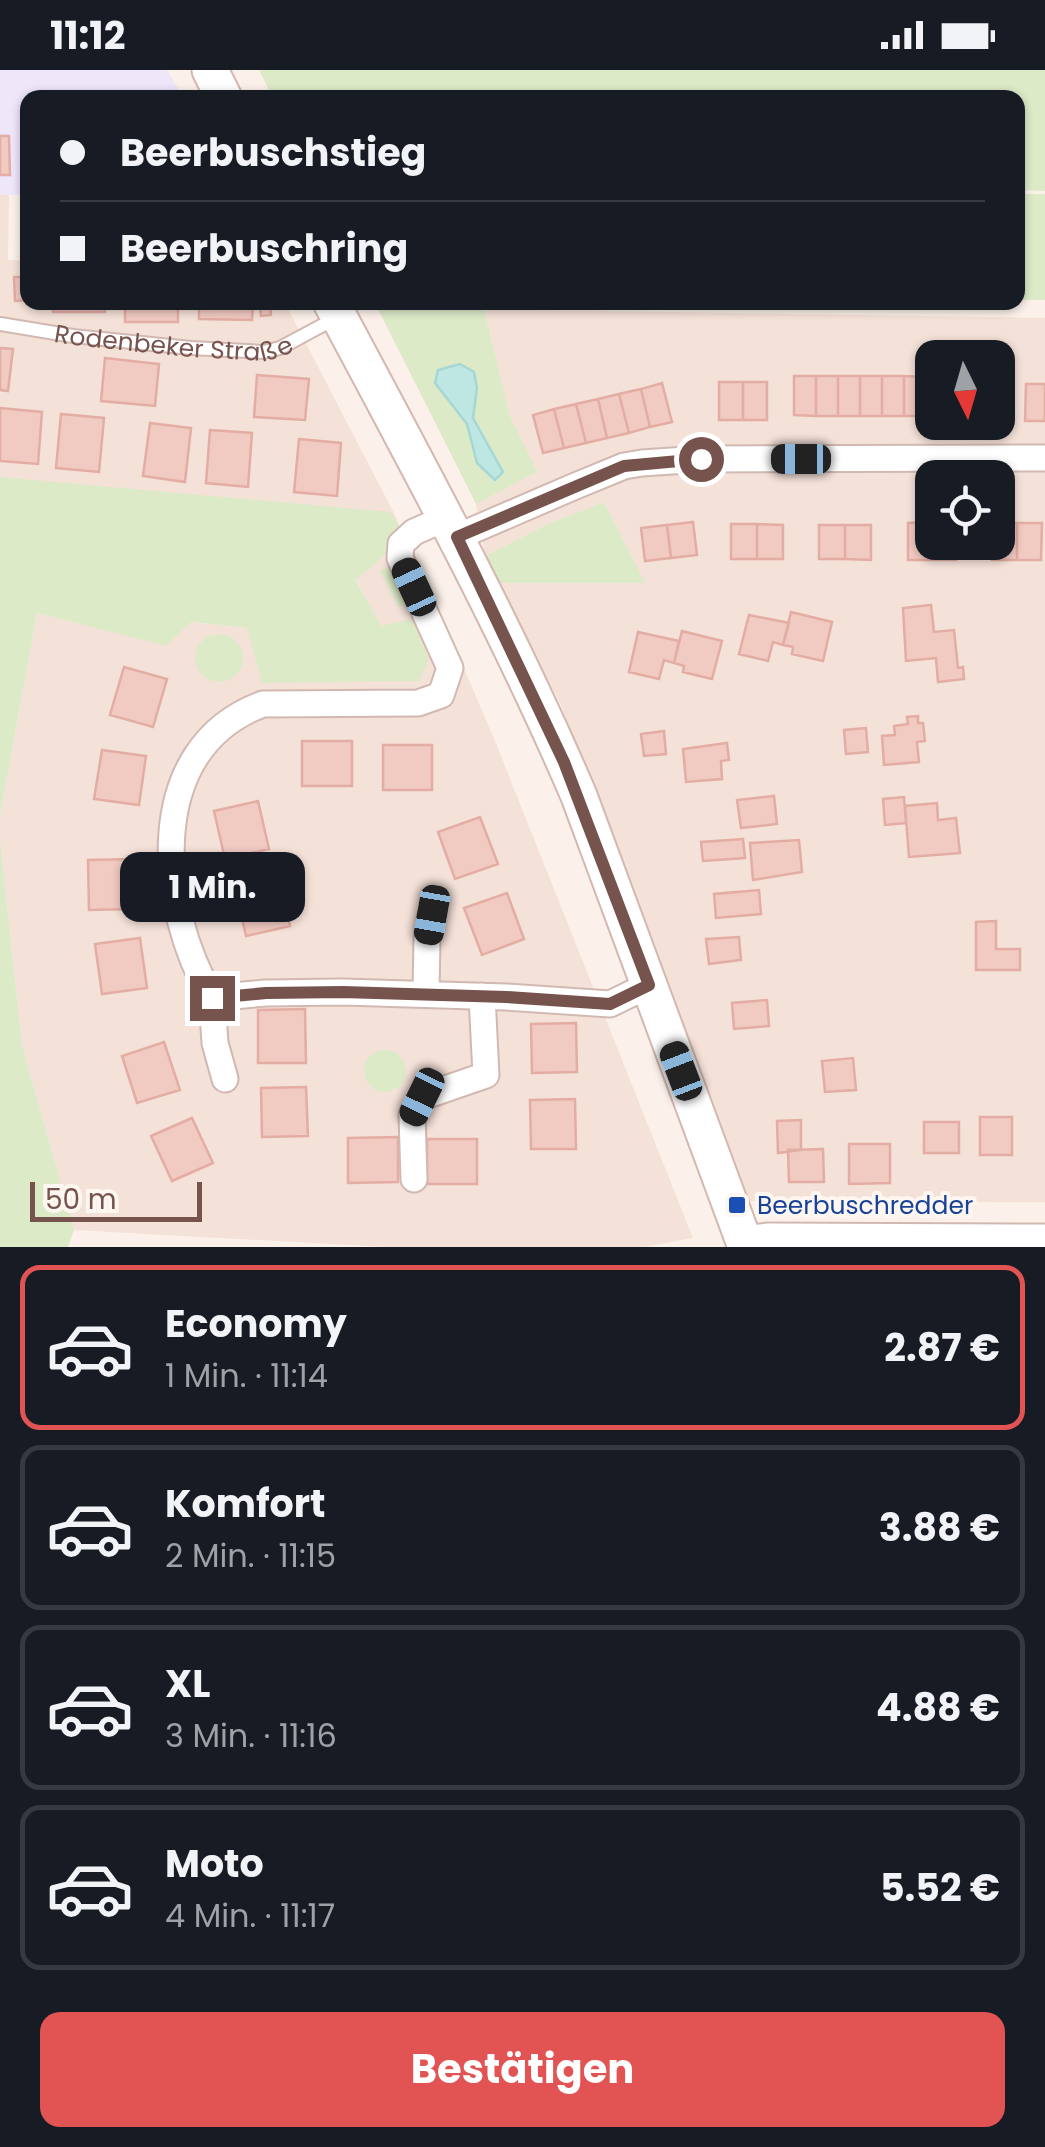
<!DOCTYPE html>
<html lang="de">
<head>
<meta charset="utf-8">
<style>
	:root { --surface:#171b24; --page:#20242c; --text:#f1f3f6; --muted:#9ea1a6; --line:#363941; --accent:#e25453 }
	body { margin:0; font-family:Poppins,sans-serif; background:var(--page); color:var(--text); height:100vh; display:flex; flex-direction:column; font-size:38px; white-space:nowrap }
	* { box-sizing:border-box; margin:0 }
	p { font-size:32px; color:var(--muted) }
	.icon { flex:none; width:55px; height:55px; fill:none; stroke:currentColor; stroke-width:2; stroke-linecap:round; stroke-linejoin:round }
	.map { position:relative; height:1177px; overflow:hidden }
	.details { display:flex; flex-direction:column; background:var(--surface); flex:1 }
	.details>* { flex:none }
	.banner { position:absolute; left:20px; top:20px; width:1005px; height:220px; border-radius:20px; box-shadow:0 2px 8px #0004; display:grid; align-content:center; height:220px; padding:0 40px; background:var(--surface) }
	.needle { width:65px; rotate:175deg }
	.fabs { position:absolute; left:915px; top:270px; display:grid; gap:20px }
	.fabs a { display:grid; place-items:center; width:100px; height:100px; border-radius:20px; background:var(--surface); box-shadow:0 2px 8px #0004; font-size:50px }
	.scale { position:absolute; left:30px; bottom:25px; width:172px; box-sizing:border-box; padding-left:10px; border:5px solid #77534d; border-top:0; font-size:28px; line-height:35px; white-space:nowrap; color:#77534d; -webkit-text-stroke:8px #fef6f0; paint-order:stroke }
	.end { position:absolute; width:45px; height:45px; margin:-22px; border:12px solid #77534d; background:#fff; box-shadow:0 0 0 5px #fff }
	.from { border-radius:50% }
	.bubble { position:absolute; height:70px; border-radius:20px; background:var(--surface); box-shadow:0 2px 8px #0004; font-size:32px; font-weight:700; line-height:70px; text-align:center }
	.car { position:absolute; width:30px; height:60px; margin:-30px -15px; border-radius:12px; box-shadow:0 0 8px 2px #0007; background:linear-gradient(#222 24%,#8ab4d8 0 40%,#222 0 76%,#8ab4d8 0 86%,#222 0) }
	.banner b { display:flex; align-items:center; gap:35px; height:95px; font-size:38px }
	.banner b+b { border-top:2px solid var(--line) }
	.banner i { width:25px; height:25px; background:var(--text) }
	ul { padding:18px 0 0; list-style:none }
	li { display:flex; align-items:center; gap:30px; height:165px; margin:0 20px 15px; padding:0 20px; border:5px solid var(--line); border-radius:20px }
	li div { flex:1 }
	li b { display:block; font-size:38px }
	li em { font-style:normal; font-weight:700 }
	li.on { border-color:var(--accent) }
	li>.icon { width:90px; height:90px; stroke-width:1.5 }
	.cta { display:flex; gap:20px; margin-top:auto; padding:20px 40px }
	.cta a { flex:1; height:115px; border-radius:20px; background:var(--accent); color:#fff; font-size:40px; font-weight:700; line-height:115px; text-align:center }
	.status { display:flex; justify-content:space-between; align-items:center; height:70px; padding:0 50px; background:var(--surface); direction:ltr }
	.status svg { height:28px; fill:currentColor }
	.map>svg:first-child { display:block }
	.residential { fill:#f4e1d8; fill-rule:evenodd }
	.education { fill:#eee6f9 }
	.green { fill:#ddeac8; fill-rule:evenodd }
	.water { fill:#bee6e3; stroke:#a5d7d4; stroke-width:2.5 }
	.building { fill:#f1cac2; stroke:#e3ada3; stroke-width:2.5 }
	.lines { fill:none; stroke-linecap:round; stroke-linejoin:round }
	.lane-casing { stroke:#d1b9b2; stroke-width:16 }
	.street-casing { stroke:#d1b9b2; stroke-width:29 }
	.secondary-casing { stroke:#d4b8af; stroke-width:39 }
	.lane { stroke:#fff; stroke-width:12 }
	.street { stroke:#fff; stroke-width:25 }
	.secondary { stroke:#fff; stroke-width:35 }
	.route { stroke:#77534d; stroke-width:12 }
	.transit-dot { fill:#1a4fb4; stroke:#fef6f0; stroke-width:4 }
	.labels { text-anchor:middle; stroke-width:8; stroke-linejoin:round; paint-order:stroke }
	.street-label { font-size:25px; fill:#77534d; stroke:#fef6f0 }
	.transit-label { font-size:25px; fill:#164399; stroke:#fef6f0; text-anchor:start }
</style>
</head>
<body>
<div class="status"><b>11:12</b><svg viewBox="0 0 49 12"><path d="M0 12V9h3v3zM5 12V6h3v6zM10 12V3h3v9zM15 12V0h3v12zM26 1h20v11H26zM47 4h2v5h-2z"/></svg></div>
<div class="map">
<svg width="1045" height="1177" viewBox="0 0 1045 1177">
	<rect width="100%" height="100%" fill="#fcf1ea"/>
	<path class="residential" d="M0,125H9L8,190L27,191L28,232L285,233L398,451L0,411Z
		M484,239L1045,248V1132L739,1131L561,635L497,513H644L604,432L550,453L485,486L476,434L536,402L510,346ZM932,288H998V352H932ZM932,408H998V472H932Z
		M410,473L493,666L693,1168L644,1177H387L74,1160L22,975L0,769V746L37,543L166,575L190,552L247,558L381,557L356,509L392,479Z"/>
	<path class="education" d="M0,0H167L183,27L28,28L27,125H0Z"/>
	<path class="green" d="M259,0H1045V121L1018,120V28H273Z
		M1018,124H1045V230H1018Z
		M378,239H484L510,346L537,402L476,434ZM477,318L473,348L503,402L496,409L472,379L467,354L456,338Z
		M0,407L391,442L410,473L392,479L356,510L381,556L412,549L429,589L419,611L262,613L247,558L191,552L166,576L37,543L0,746Z
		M604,432L645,513H497L485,486L550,453Z
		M393,495L412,531L399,538L380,501Z
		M195 588a24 24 0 1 1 48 0a24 24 0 1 1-48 0Z
		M0,769L22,975L74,1160L68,1177H0Z
		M364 1001a21 21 0 1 1 42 0a21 21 0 1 1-42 0Z"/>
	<path class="water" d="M460,294L474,302L477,318L473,348L503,402L495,410L477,393L467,354L435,313L438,300Z"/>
	<path class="building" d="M0,66H9L10,105H0Z
		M14,207H28V230L15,231Z
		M53,232H105V242H53Z
		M125,232H178V252H125Z
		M199,232H253L252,250L199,249Z
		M270,233L271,245L261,246L260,234Z
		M0,278L13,279L8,321L0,320Z
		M105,288L159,294L155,336L101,331Z
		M257,305L309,309L305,350L254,347Z
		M794,306H816V346L794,345Z
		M816,306H838V346H816Z
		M838,306H860V346H838Z
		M860,306H882V346H860Z
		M882,306H904V346H882Z
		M904,306L926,307V346H904Z
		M719,312H743V350H719Z
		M743,312H767V350H743Z
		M662,313L672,352L650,357L641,319Z
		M998,314H1001V351H998Z
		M1026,314H1045V351H1025Z
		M641,319L650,357L629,363L619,324Z
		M619,324L629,363L607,368L598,329Z
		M598,329L607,368L586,373L576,334Z
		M576,334L586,373L564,378L554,339Z
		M0,338L42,342L38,394L0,391Z
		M554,339L564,378L543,383L533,345Z
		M61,344L104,348L99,402L56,398Z
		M150,353L191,358L185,412L143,406Z
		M210,360L252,363L248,417L206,413Z
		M299,369L341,373L337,426L294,422Z
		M693,452L697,485L671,488L667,455Z
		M932,452V472H956V490H932Z
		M932,452V490H908V453Z
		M998,453H1017V490H992V472H998Z
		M1017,453H1042L1041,490H1017Z
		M731,454H757V489H731Z
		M757,454L783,455V489H757Z
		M667,455L671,488L645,491L641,458Z
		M819,455H845V489H819Z
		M845,455H871V490L845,489Z
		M931,535L934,562L954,560L958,598L963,597L964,609L938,612L936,588L906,591L903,538Z
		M791,542L832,552L823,591L792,584L793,577L783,575Z
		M749,545L789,553L783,575L773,572L768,591L739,584Z
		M682,561L722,571L712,609L683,602L684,596L674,593Z
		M638,562L679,571L674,593L664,590L659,609L629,602Z
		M124,597L167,609L153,657L110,645Z
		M918,646V653H923L925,671L917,672L919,692L884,695L882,666L895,665L894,656L908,654L907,647Z
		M866,658L868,682L846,684L844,660Z
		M664,661L666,684L644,686L641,664Z
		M302,671H352V716H302Z
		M727,673L729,690L721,691L722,709L686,712L683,679Z
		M383,675H432V720H383Z
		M102,680L146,686L139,735L94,729Z
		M774,726L777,754L741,758L737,730Z
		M904,727L906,753L885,755L883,729Z
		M258,731L269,779L225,789L214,741Z
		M937,733L938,750L956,748L960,783L909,787L905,736Z
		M480,747L498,794L455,809L438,762Z
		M743,769L745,788L703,791L701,772Z
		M799,770L802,802L753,810L750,773Z
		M134,789L135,839L89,840L88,790Z
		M279,808L290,856L246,866L235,818Z
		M759,820L761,844L716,848L714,824Z
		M507,823L524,869L482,885L464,838Z
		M996,851V879H1020V900H976V852Z
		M739,867L741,890L709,894L706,869Z
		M140,868L147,918L102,924L95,874Z
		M767,930L769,956L734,959L732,933Z
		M305,939L306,993H258V940Z
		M576,953L577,1002L532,1003L531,954Z
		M164,972L180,1020L137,1033L122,986Z
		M853,988L856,1020L825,1022L822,991Z
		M306,1017L308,1066L262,1067L261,1018Z
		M575,1029L576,1079H531L530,1030Z
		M980,1047H1012V1085H980Z
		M192,1048L213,1093L172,1111L151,1066Z
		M801,1050V1080L778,1083L777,1051Z
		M924,1052H959V1083H924Z
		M398,1067V1112L348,1113V1068Z
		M427,1069H477V1114H427Z
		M849,1074H890V1113L849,1114Z
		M823,1079L824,1112H789L788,1080Z"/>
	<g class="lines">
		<g class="lane-casing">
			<g id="lane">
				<path id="s1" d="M0,254L73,266L191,278L264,282L280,278L336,248"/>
			</g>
		</g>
		<g class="street-casing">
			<path id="street" d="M446,448L414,462L401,474L400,488L450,598L441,625L418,633L263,634C142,678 158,837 212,928L265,923L343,922L506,927L610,934L649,915
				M457,467L573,417L624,396L642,393L701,389L1045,388
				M426,923L427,869L431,845
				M212,928L215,973L225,1009
				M414,1109L412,1045L422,1027L486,1005L482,926
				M743,1169L768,1166L1045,1167"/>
		</g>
		<g class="secondary-casing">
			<path id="secondary" d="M210,0L224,28
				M331,232C418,395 506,556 579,726L746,1177"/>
		</g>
		<use href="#lane" class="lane"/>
		<use href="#street" class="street"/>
		<use href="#secondary" class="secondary"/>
	</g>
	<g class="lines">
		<path class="route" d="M212,928L266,923L343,922L506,927L610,934L649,915L564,692L457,467L624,396L701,389"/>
	</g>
	<rect class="transit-dot" x="727" y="1125" width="20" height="20" rx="5"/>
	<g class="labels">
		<g class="street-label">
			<text dy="9" stroke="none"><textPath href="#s1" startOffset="175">Rodenbeker Straße</textPath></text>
		</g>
		<g class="transit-label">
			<text x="757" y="1144">Beerbuschredder</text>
		</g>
	</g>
</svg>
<div class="fabs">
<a><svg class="needle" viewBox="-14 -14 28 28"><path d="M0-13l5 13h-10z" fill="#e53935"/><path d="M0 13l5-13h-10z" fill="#9ea1a6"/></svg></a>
<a><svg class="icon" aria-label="locate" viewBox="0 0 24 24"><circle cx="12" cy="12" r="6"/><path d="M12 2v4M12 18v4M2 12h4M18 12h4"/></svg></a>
</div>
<div class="scale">50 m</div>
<i class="end from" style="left:701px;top:389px"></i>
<i class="end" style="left:212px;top:928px"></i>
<div class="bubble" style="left:120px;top:782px;width:185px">1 Min.</div>
<i class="car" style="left:801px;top:389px;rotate:270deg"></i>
<i class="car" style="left:414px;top:517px;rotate:335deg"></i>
<i class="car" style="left:432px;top:845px;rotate:190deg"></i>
<i class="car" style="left:681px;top:1001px;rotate:339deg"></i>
<i class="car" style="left:422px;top:1027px;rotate:206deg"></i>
<div class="banner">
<b><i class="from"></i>Beerbuschstieg</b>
<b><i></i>Beerbuschring</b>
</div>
</div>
<section class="details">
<ul>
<li class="on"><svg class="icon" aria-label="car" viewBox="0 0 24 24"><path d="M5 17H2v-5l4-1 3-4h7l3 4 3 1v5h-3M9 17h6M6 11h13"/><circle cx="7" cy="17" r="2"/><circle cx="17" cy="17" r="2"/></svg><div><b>Economy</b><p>1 Min. · 11:14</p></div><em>2.87 €</em></li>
<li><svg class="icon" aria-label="car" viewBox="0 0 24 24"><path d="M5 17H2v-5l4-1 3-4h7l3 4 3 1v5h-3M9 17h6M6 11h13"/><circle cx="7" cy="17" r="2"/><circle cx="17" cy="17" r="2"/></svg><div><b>Komfort</b><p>2 Min. · 11:15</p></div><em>3.88 €</em></li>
<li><svg class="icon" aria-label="car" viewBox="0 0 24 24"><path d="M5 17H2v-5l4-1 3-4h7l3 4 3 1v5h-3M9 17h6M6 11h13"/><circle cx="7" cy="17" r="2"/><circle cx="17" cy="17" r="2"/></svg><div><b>XL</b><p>3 Min. · 11:16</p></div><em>4.88 €</em></li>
<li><svg class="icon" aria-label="car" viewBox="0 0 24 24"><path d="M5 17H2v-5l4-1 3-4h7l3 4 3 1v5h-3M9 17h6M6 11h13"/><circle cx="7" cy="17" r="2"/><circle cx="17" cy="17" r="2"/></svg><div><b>Moto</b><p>4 Min. · 11:17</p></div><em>5.52 €</em></li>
</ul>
<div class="cta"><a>Bestätigen</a></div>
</section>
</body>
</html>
